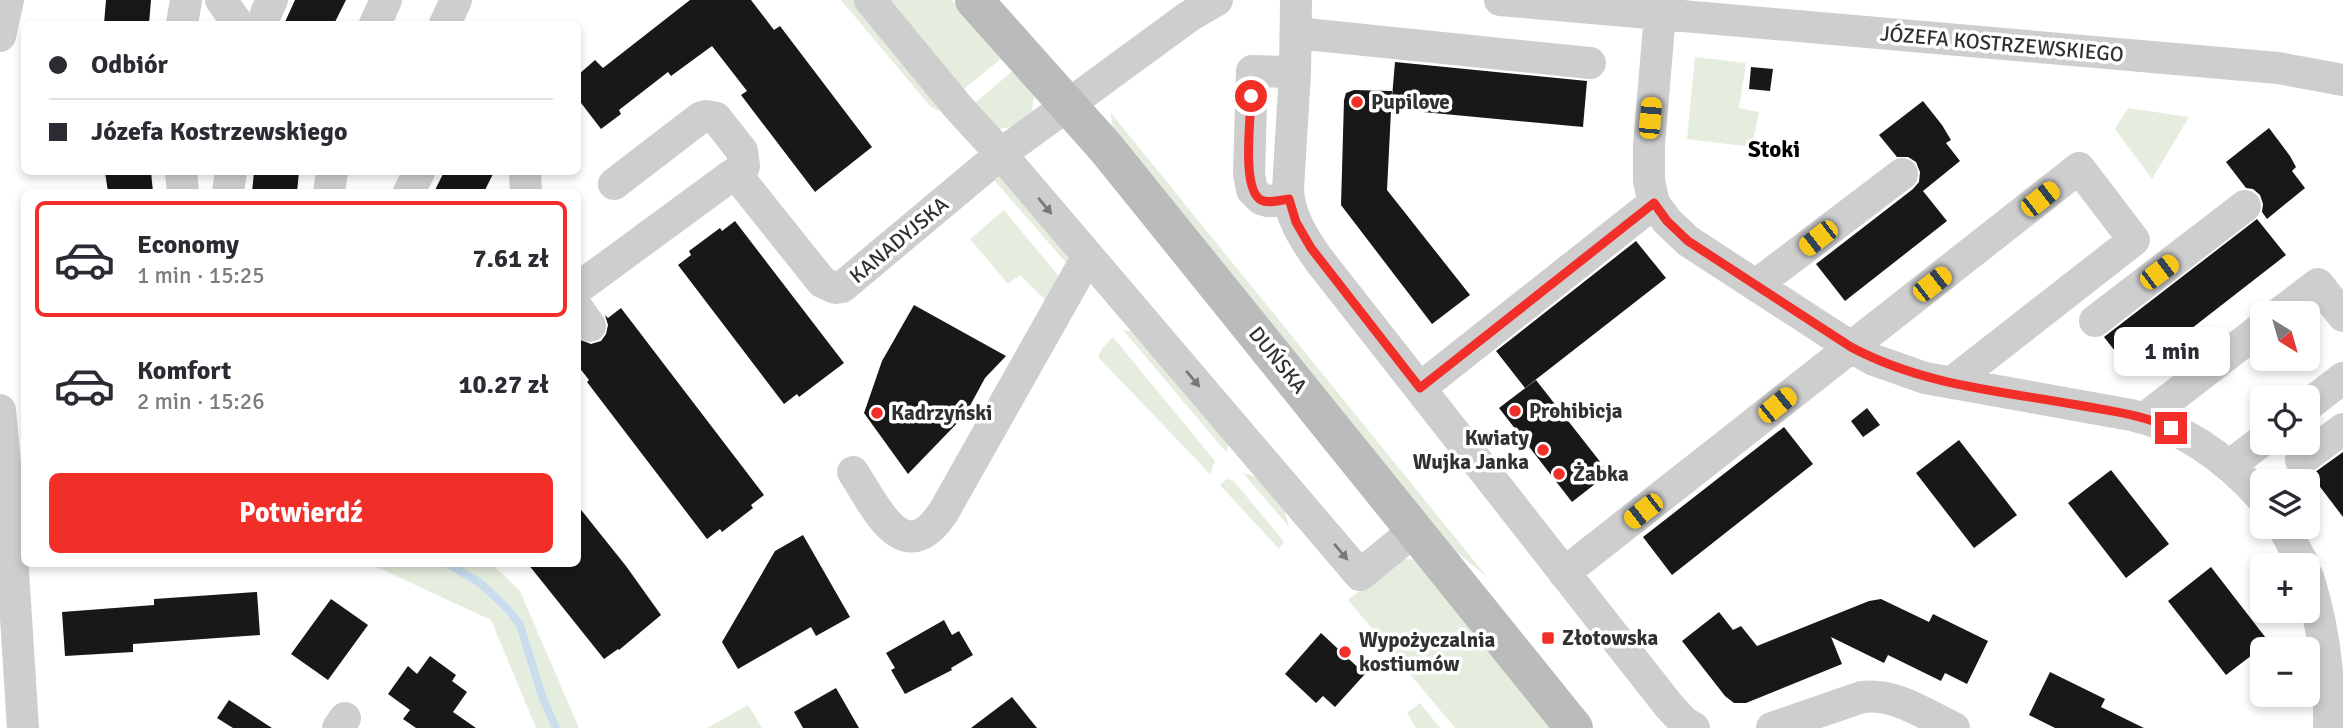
<!DOCTYPE html>
<html lang="pl">
<head>
<meta charset="utf-8">
<style>
	:root { --surface:#fff; --page:#f2f2f3; --text:#2b2b33; --muted:#7c7c81; --line:#e1e1e2; --accent:#f22e29 }
	body { margin:0; font-family:Signika,sans-serif; background:var(--page); color:var(--text); height:100vh; display:flex; flex-direction:column; font-size:26px; white-space:nowrap }
	* { box-sizing:border-box; margin:0 }
	p { font-size:23px; color:var(--muted) }
	.icon { flex:none; width:38px; height:38px; fill:none; stroke:currentColor; stroke-width:2; stroke-linecap:round; stroke-linejoin:round }
	.map { position:relative; flex:1; overflow:hidden }
	.details { position:absolute; left:21px; top:189px; width:560px; height:378px; display:flex; flex-direction:column; background:var(--surface); border-radius:10px; box-shadow:0 4px 10px #0003 }
	.details>* { flex:none }
	.hud { position:absolute; left:21px; top:21px; width:560px; height:154px; border-radius:10px; box-shadow:0 4px 10px #0003; display:grid; align-content:center; height:154px; padding:0 28px; background:var(--surface) }
	.needle { width:46px; rotate:143deg }
	.buttons { position:absolute; left:2250px; top:301px; display:grid; gap:14px }
	.buttons a { display:grid; place-items:center; width:70px; height:70px; border-radius:10px; background:var(--surface); box-shadow:0 4px 10px #0003; font-size:35px }
	.end { position:absolute; width:32px; height:32px; margin:-16px; border:9px solid #f22e29; background:#fff; box-shadow:0 0 0 4px #fff }
	.from { border-radius:50% }
	.bubble { position:absolute; height:49px; border-radius:10px; background:var(--surface); box-shadow:0 4px 10px #0003; font-size:23px; font-weight:800; line-height:49px; text-align:center }
	.car { position:absolute; width:21px; height:42px; margin:-21px -10px; border-radius:9px; box-shadow:0 0 5px 2px #0007; background:linear-gradient(#f5c518 24%,#345 0 40%,#f5c518 0 76%,#345 0 86%,#f5c518 0) }
	.hud b { display:flex; align-items:center; gap:24px; height:66px; font-size:26px }
	.hud b+b { border-top:2px solid var(--line) }
	.hud i { width:18px; height:18px; background:var(--text) }
	ul { padding:12px 0 0; list-style:none }
	li { display:flex; align-items:center; gap:21px; height:116px; margin:0 14px 10px; padding:0 14px; border:4px solid transparent; border-radius:10px }
	li div { flex:1 }
	li b { display:block; font-size:26px }
	li em { font-style:normal; font-weight:800 }
	li.on { border-color:var(--accent) }
	li>.icon { width:63px; height:63px; stroke-width:1.5 }
	.button { display:flex; gap:14px; margin-top:auto; padding:14px 28px }
	.button a { flex:1; height:80px; border-radius:10px; background:var(--accent); color:#fff; font-size:28px; font-weight:800; line-height:80px; text-align:center }
	.map>svg:first-child { display:block }
	.green { fill:#e5eede }
	.lines { fill:none; stroke-linecap:round; stroke-linejoin:round }
	.stream { stroke:#c9ddef; stroke-width:8 }
	.building { fill:#181818 }
	.street { stroke:#cecece; stroke-width:32 }
	.secondary { stroke:#bbb; stroke-width:38 }
	.oneway { fill:#787878 }
	.route { stroke:#f22e29; stroke-width:9 }
	.poi-dot { fill:#f22e29; stroke:#fff; stroke-width:2.5 }
	.labels { text-anchor:middle; stroke-width:7; stroke-linejoin:round; paint-order:stroke }
	.street-label { font-size:21px; fill:#313131; stroke:#fff }
	.poi-label { font-size:21px; font-weight:bold; fill:#313131; stroke:#fff; text-anchor:start }
	.neighbourhood-label { font-size:23px; font-weight:bold; fill:#000; stroke:#fff }
</style>
</head>
<body>
<div class="map">
<svg width="2343" height="728" viewBox="0 0 2343 728">
	<rect width="100%" height="100%" fill="#fff"/>
	<path class="green" d="M841,0H858L943,111L936,110L930,106Z
		M878,0H952L1003,57L959,93Z
		M1695,57L1746,63L1739,108L1759,112L1752,147L1687,139Z
		M1015,69L1034,94L1032,112L1012,127L997,129L970,107Z
		M2128,108L2189,117L2152,179L2115,129Z
		M1111,113L1488,578L1436,535L1113,132Z
		M1000,177L1067,250L1068,265L994,180Z
		M1004,210L1062,280L1049,304L1020,275L1008,284L970,239Z
		M1123,330L1136,332L1229,444L1226,452Z
		M1113,337L1215,461L1210,474L1098,357L1102,348Z
		M1243,473C1275,481 1282,497 1289,527Z
		M1227,479L1234,481L1284,542L1279,549L1220,485Z
		M1401,558L1416,560L1554,728H1455L1348,600Z
		M370,564H492L520,591L579,728H536L491,620Z
		M1420,703L1440,728H1416L1407,713Z
		M748,705L762,728H707Z"/>
	<g class="lines">
		<path class="stream" d="M448,564L480,583L507,608L520,625L542,696L556,728"/>
	</g>
	<path class="building" d="M106,0H151L149,24H104Z
		M295,0H346L334,24H284Z
		M690,0H751L774,30L780,26L872,147L815,192L741,95L747,91L712,46L671,76L668,72L619,110L621,114L601,129L578,99V75L595,60L603,68Z
		M1395,62L1587,81L1583,127L1391,109Z
		M1751,67L1773,69L1770,91L1749,89Z
		M1354,90L1392,91L1387,190L1470,295L1432,324L1341,205L1344,100L1346,93Z
		M1923,101L1942,125L1951,140L1946,143L1960,161L1923,191L1947,221L1845,301L1816,264L1913,189L1919,182L1920,172L1916,162L1908,157H1897L1879,135Z
		M2269,128L2290,156L2296,167L2292,171L2305,188L2267,219L2262,212L2263,204L2260,195L2253,189L2246,188L2226,162Z
		M105,172H151L153,192H108Z
		M254,172H299L297,192H252Z
		M444,172H494L484,192H434Z
		M2257,219L2286,255L2133,374L2104,337Z
		M735,221L844,363L799,397L797,394L784,404L678,265L691,255L689,251L720,228L722,231Z
		M1636,241L1666,278L1525,388L1496,351Z
		M914,305L1006,356L985,378L965,415L908,474L864,413L882,361Z
		M621,308L764,495L751,505L753,508L722,532L720,529L707,539L587,382L589,380L578,366V339L591,344L601,341L606,334L608,325L605,315L608,318Z
		M1536,380L1609,473L1572,502L1499,408Z
		M1867,408L1880,425L1863,437L1851,421Z
		M1784,427L1813,464L1672,575L1643,537Z
		M1959,440L2017,515L1974,548L1916,473Z
		M2343,452V517L2311,475Z
		M2111,470L2169,544L2126,578L2068,503Z
		M578,506L626,566L661,615L619,650L618,649L604,659L528,564H578Z
		M803,535L850,617L816,636L811,627L738,669L722,642L775,551Z
		M2211,567L2269,642L2226,675L2168,601Z
		M257,592L260,635L133,644V652L65,656L62,612L154,605V599Z
		M331,599L368,625L328,680L291,654Z
		M1881,599L1929,622L1933,614L1988,641L1967,684L1945,673L1941,681L1888,655L1884,663L1831,637L1842,664L1746,703H1734L1725,696L1682,641L1719,612L1733,630L1741,626L1757,646L1869,601Z
		M944,620L952,635L959,631L973,655L951,668L952,670L905,694L891,670L895,668L886,653Z
		M1321,633L1365,674L1335,707L1323,696L1316,703L1285,674Z
		M430,656L456,675L452,681L467,692L453,712L476,728H416L403,719L410,710L388,694L408,666L417,674Z
		M2050,672L2105,699L2101,707L2144,728H2055L2029,715Z
		M836,688L859,728H803L794,712Z
		M1012,697L1037,728H971Z
		M229,700L272,728H233L217,718Z"/>
	<g class="lines">
		<path class="street" d="M221,0L238,24
			M870,0L958,107L1001,154L1188,17L1217,0
			M1296,0L1295,72L1288,189C1289,216 1304,239 1319,260L1669,706L1684,722L1694,728
			M1500,0L2278,68L2343,80
			M266,13L272,0
			M1660,14L1649,145V181L1654,203L1667,221L1688,241L1851,347L1874,360L1925,378L2131,415C2184,427 2227,459 2263,499
			M182,24L186,0
			M375,24L386,0
			M445,24L456,0
			M1296,33L1590,63
			M0,36L8,0
			M181,172L183,192
			M525,172L526,192
			M614,184L700,118L706,116L716,118L742,151L744,166L739,178
			M228,192L231,172
			M329,192L332,172
			M409,192L419,172
			M1289,199L1268,201L1261,199L1252,190L1249,174L1252,71L1295,72
			M1756,285L1902,174
			M578,288L732,175L739,178L822,282L835,288L842,287L1001,154L1360,575L1415,530
			M578,309L590,326
			M2280,313L2318,284L2343,316
			M2095,321L2245,206
			M1420,388L1654,203
			M2308,405L2343,378
			M0,410L9,507L23,728
			M2145,418L2263,327
			M2301,460L2343,429
			M2229,466L2263,440
			M853,472C876,507 904,573 944,511L1088,256
			M2283,527L2304,565
			M1564,573L2079,168L2134,240L1951,383
			M2308,577C2324,627 2330,676 2329,728
			M338,728L345,718
			M1772,728L1862,697C1896,693 1924,714 1954,728"/>
		<path class="secondary" d="M974,0L1106,148L1574,728"/>
	</g>
	<defs><path id="oneway-solid" d="M-6-.8H1V-3.2L6.5 0L1 3.2V.8H-6Z" transform="scale(1.75)"/></defs>
	<g class="oneway">
		<use href="#oneway-solid" transform="translate(1045 206) rotate(50)"/>
		<use href="#oneway-solid" transform="translate(1193 379) rotate(50)"/>
		<use href="#oneway-solid" transform="translate(1341 552) rotate(50)"/>
	</g>
	<g class="lines">
		<path class="route" d="M1251,96C1251,117 1241,189 1261,200C1268,204 1281,200 1289,199L1296,222L1311,248L1420,388L1654,203L1667,221L1688,241L1851,347C1922,385 1999,391 2078,405C2109,411 2141,414 2171,428"/>
	</g>
	<g class="poi-dot">
		<circle cx="1357" cy="102" r="7"/>
		<circle cx="1515" cy="411" r="7"/>
		<circle cx="877" cy="413" r="7"/>
		<circle cx="1543" cy="450" r="7"/>
		<circle cx="1559" cy="474" r="7"/>
		<rect x="1541" y="631" width="14" height="14" rx="3.5"/>
		<circle cx="1345" cy="652" r="7"/>
	</g>
	<g class="labels">
		<g class="street-label">
			<text transform="translate(2002 44) rotate(5)" y="7">JÓZEFA KOSTRZEWSKIEGO</text>
			<text transform="translate(899 240) rotate(-40)" y="7">KANADYJSKA</text>
			<text transform="translate(1278 360) rotate(51)" y="7">DUŃSKA</text>
		</g>
		<g class="poi-label">
			<text x="1371" y="109">Pupilove</text>
			<text x="1529" y="418">Prohibicja</text>
			<text x="891" y="420">Kadrzyński</text>
			<text x="1529" y="445" text-anchor="end">Kwiaty<tspan x="1529" dy="24">Wujka Janka</tspan></text>
			<text x="1573" y="481">Żabka</text>
			<text x="1562" y="645">Złotowska</text>
			<text x="1359" y="647">Wypożyczalnia<tspan x="1359" dy="24">kostiumów</tspan></text>
		</g>
		<g class="neighbourhood-label">
			<text x="1774" y="157">Stoki</text>
		</g>
	</g>
</svg>
<div class="buttons">
<a><svg class="needle" viewBox="-14 -14 28 28"><path d="M0-13l5 13h-10z" fill="#e53935"/><path d="M0 13l5-13h-10z" fill="#7c7c81"/></svg></a>
<a><svg class="icon" aria-label="locate" viewBox="0 0 24 24"><circle cx="12" cy="12" r="6"/><path d="M12 2v4M12 18v4M2 12h4M18 12h4"/></svg></a>
<a><svg class="icon" aria-label="layers" viewBox="0 0 24 24"><path d="M12 4l9 5-9 5-9-5zM3 14l9 5 9-5"/></svg></a>
<a>+</a>
<a>−</a>
</div>
<i class="end from" style="left:1251px;top:96px"></i>
<i class="end" style="left:2171px;top:428px"></i>
<div class="bubble" style="left:2114px;top:327px;width:116px">1 min</div>
<i class="car" style="left:1650px;top:118px;rotate:5deg"></i>
<i class="car" style="left:2040px;top:199px;rotate:52deg"></i>
<i class="car" style="left:1818px;top:238px;rotate:232deg"></i>
<i class="car" style="left:2159px;top:272px;rotate:53deg"></i>
<i class="car" style="left:1932px;top:284px;rotate:52deg"></i>
<i class="car" style="left:1777px;top:405px;rotate:51deg"></i>
<i class="car" style="left:1643px;top:511px;rotate:232deg"></i>
<div class="hud">
<b><i class="from"></i>Odbiór</b>
<b><i></i>Józefa Kostrzewskiego</b>
</div>
<section class="details">
<ul>
<li class="on"><svg class="icon" aria-label="car" viewBox="0 0 24 24"><path d="M5 17H2v-5l4-1 3-4h7l3 4 3 1v5h-3M9 17h6M6 11h13"/><circle cx="7" cy="17" r="2"/><circle cx="17" cy="17" r="2"/></svg><div><b>Economy</b><p>1 min · 15:25</p></div><em>7.61 zł</em></li>
<li><svg class="icon" aria-label="car" viewBox="0 0 24 24"><path d="M5 17H2v-5l4-1 3-4h7l3 4 3 1v5h-3M9 17h6M6 11h13"/><circle cx="7" cy="17" r="2"/><circle cx="17" cy="17" r="2"/></svg><div><b>Komfort</b><p>2 min · 15:26</p></div><em>10.27 zł</em></li>
</ul>
<div class="button"><a>Potwierdź</a></div>
</section>
</div>
</body>
</html>
